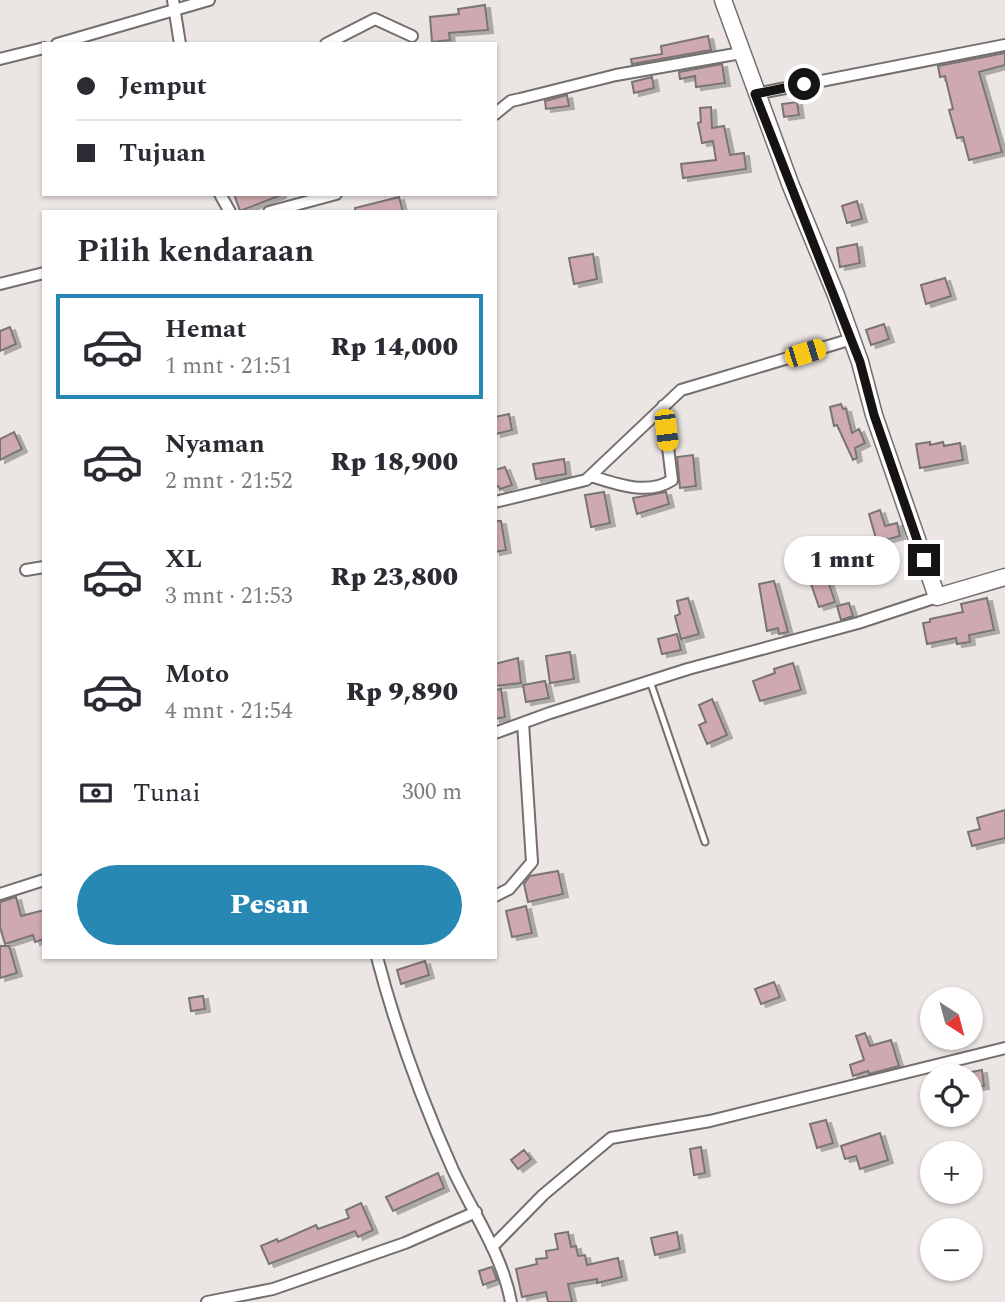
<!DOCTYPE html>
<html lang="id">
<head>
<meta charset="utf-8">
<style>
	:root { --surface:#fff; --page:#f7f7f7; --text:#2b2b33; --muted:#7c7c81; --line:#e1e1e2; --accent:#2788b3 }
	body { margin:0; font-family:Spectral,serif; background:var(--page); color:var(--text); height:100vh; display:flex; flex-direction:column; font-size:26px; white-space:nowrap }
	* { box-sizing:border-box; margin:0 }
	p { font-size:23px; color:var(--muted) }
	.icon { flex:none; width:38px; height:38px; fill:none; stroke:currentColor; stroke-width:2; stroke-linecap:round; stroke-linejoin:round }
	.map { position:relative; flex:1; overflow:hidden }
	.details { position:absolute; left:42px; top:210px; width:455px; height:749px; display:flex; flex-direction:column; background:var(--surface); border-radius:0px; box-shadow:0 2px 5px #0004 }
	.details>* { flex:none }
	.hud { position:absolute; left:42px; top:42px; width:455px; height:154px; border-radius:0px; box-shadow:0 2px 5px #0004; display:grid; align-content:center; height:154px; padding:0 35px; background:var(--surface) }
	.needle { width:46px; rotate:144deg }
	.tools { position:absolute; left:920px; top:987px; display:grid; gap:14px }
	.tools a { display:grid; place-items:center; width:63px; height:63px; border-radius:50%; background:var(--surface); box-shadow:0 2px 5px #0004; font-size:35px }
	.end { position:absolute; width:32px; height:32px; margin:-16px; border:9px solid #161413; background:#fff; box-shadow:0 0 0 4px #fff }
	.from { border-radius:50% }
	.bubble { position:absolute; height:49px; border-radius:24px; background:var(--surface); box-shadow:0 2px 5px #0004; font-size:23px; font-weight:800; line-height:49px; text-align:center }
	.car { position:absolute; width:21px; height:42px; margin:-21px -10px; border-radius:9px; box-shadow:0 0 5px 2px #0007; background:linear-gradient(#f5c518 24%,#345 0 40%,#f5c518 0 76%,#345 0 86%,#f5c518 0) }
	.hud b { display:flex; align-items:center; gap:24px; height:66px; font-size:26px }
	.hud b+b { border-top:2px solid var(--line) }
	.hud i { width:18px; height:18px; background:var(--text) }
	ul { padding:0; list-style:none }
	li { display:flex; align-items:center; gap:21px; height:105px; margin:0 14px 10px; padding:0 21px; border:4px solid transparent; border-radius:0px }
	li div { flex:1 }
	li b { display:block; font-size:26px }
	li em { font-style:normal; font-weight:800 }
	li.selected { border-color:var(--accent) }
	li>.icon { width:63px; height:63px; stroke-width:1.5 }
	h2 { padding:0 35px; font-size:32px; line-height:84px }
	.pay { display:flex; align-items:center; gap:18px; height:77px; padding:0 35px; font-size:26px }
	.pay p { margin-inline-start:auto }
	.action { display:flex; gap:14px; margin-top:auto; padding:14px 35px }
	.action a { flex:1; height:80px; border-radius:42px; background:var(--accent); color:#fff; font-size:28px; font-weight:800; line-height:80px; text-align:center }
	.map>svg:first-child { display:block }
	.building { fill:#cea9af; stroke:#7a7475; stroke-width:2; filter:url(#shadow) }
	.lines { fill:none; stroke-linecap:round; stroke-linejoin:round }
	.lane-casing { stroke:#746f6d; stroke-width:9 }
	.street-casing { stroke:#746f6d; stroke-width:14 }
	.secondary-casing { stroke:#746f6d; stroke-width:19 }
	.lane { stroke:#fff; stroke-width:5 }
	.street { stroke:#fff; stroke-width:10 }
	.secondary { stroke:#fff; stroke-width:16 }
	.route { stroke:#161413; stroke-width:9 }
</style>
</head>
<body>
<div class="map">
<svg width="1005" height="1302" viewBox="0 0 1005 1302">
	<defs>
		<filter id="shadow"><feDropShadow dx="5" dy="3" stdDeviation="0" flood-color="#0004"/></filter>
	</defs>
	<rect width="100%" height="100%" fill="#ebe5e3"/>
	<path class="building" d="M485,5L488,30L449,33L450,40L432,42L430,17L459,14L458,9Z
		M708,36L711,50L632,64L631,59L662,54L661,46Z
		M1005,53V65L979,72L1002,152L969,160L963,137L957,138L949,110L953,109L945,76L940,77L938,66Z
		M722,64L725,83L696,87L695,76L680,79L679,72Z
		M652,77L654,88L634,93L632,82Z
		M567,95L569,106L546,109L545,101Z
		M797,102L799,115L784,117L782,104Z
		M711,107L712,128L724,126L730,155L744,153L746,169L683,178L681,164L716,160L713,141L702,143L698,123L701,122L700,108Z
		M234,194H281V195L240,211Z
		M399,197L403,212H355V208Z
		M857,201L862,219L847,223L842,206Z
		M857,244L860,263L840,267L837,248Z
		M593,254L597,279L574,284L569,258Z
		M945,278L951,296L926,304L921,285Z
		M884,324L889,339L871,345L866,330Z
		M10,327L16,344L0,351V331Z
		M841,404L843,409H846L852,433L859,429L865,443L855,448L857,458L853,460L837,425L834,426L830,407Z
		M509,414L512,430L496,434L495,417Z
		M14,432L22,449L0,460V439Z
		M930,442V445L943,442L944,446L960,443L963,460L920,468L916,444Z
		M693,455L696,486L680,488L677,457Z
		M564,459L566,474L536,479L533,464Z
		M505,467L512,485L500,489L498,486L495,487V470Z
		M604,492L610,523L591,527L585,495Z
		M666,492L669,504L637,514L633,498Z
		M880,510L885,526L897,523L900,536L877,542L869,514Z
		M495,521H501L506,550L495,552Z
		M853,544L854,546L861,544L867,561L849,567L842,547Z
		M825,572L835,602L819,607L809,578Z
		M774,581L788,632L779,634L778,628L767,631L759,584Z
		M688,598L699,634L681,639L675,616L680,614L677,601Z
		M987,598L994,630L969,635L970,642L957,644L956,638L927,644L923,623L930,622V619L963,612L961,604Z
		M849,603L853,616L841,620L837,606Z
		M677,634L681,650L662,654L658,639Z
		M570,652L574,679L550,683L546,656Z
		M518,658L521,683L495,686V664Z
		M793,663L801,690L760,701L753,681L775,673L774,669Z
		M545,681L549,698L526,702L523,685Z
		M501,689L505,717L495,719V690Z
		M712,699L727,735L707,744L699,725L706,722L699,705Z
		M1005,810V838L972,846L968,832L980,829L977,818Z
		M558,871L563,894L528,902L524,884L530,876Z
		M16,897L21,916L44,910V939L35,942L33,935L5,944L0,927V902Z
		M526,906L532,933L512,937L506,911Z
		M0,946H9L17,973L0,978Z
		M425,961L429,975L401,984L397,970Z
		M774,982L780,997L761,1004L755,989Z
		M203,996L205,1009L191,1011L189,998Z
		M865,1033L870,1046L891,1040L899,1066L869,1074L868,1071L853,1076L850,1065L864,1060L856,1036Z
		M982,1070L984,1086L971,1088V1072Z
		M826,1120L833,1143L817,1148L810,1124Z
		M880,1133L888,1160L860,1169L856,1156L845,1159L841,1146Z
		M701,1147L705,1173L694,1175L690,1149Z
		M524,1150L531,1159L518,1169L511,1160Z
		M438,1173L444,1188L393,1211L386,1197Z
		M361,1203L373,1230L358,1237L355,1231L269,1264L261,1246L277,1239L278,1242L316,1225L318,1229L349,1218L346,1210Z
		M568,1232L571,1247L576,1246L578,1256L585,1255L587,1265L618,1258L622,1277L597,1283V1279L568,1284L572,1302H548L546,1292L522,1297L516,1269L537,1264L536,1259L547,1258L546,1251L558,1249L555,1234Z
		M677,1232L680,1249L655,1255L651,1238Z
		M492,1267L497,1280L483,1285L479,1271Z"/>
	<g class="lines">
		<g class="lane-casing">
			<path id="lane" d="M650,681L705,842"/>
		</g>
		<g class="street-casing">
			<path id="street" d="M173,0L180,44
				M57,44L209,0
				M326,44L375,19L412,36
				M0,59L44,48
				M755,94L1005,45
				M495,114L511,101L520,99L616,75L741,53
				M220,194L230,212
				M269,212L336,194
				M0,284L44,273
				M591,476C616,484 648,496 672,480L663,406
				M495,502L586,480L681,390L852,339
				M26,570L44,567
				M495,733L550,713L688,669L858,623L937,597
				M0,894L44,880
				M495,896L509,889L532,862L523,723
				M377,957C396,1030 422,1101 453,1170C473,1213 502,1254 511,1302
				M492,1247L543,1195L611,1138L710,1121L1005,1048
				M207,1302L273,1289L405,1243L476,1212"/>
		</g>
		<g class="secondary-casing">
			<path id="secondary" d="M723,0L791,186L836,295L860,362L874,415L937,597L1005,577"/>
		</g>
		<use href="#lane" class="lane"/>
		<use href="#street" class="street"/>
		<use href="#secondary" class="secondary"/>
	</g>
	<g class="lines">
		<path class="route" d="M804,84L755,94L860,362L874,415L924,560"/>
	</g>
</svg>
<div class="tools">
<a><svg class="needle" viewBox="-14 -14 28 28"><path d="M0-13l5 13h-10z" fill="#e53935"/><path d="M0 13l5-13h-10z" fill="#7c7c81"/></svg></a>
<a><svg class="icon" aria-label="locate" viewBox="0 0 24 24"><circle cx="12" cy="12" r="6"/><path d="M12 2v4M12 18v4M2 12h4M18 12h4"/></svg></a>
<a>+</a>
<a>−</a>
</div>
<i class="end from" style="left:804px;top:84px"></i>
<i class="end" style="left:924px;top:560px"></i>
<div class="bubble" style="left:784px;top:536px;width:116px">1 mnt</div>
<i class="car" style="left:805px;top:353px;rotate:73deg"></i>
<i class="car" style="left:666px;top:430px;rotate:173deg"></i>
<div class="hud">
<b><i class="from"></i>Jemput</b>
<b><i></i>Tujuan</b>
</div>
<section class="details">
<h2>Pilih kendaraan</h2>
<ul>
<li class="selected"><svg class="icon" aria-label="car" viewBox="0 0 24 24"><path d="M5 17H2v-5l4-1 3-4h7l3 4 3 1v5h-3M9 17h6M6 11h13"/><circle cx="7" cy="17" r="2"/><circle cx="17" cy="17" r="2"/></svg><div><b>Hemat</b><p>1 mnt · 21:51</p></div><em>Rp 14,000</em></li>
<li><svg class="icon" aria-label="car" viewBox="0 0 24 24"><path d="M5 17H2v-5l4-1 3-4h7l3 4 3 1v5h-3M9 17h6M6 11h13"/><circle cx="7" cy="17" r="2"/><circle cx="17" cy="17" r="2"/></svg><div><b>Nyaman</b><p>2 mnt · 21:52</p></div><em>Rp 18,900</em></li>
<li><svg class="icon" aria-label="car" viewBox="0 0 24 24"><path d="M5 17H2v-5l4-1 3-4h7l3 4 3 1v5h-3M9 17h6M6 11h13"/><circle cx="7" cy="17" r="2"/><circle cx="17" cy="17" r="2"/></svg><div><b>XL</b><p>3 mnt · 21:53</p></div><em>Rp 23,800</em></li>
<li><svg class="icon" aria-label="car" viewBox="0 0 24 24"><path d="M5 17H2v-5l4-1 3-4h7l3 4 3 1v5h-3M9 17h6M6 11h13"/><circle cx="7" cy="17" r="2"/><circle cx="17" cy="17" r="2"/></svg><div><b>Moto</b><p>4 mnt · 21:54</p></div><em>Rp 9,890</em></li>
</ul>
<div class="pay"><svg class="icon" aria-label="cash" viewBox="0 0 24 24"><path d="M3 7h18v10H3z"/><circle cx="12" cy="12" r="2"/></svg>Tunai<p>300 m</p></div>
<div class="action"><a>Pesan</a></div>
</section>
</div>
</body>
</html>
